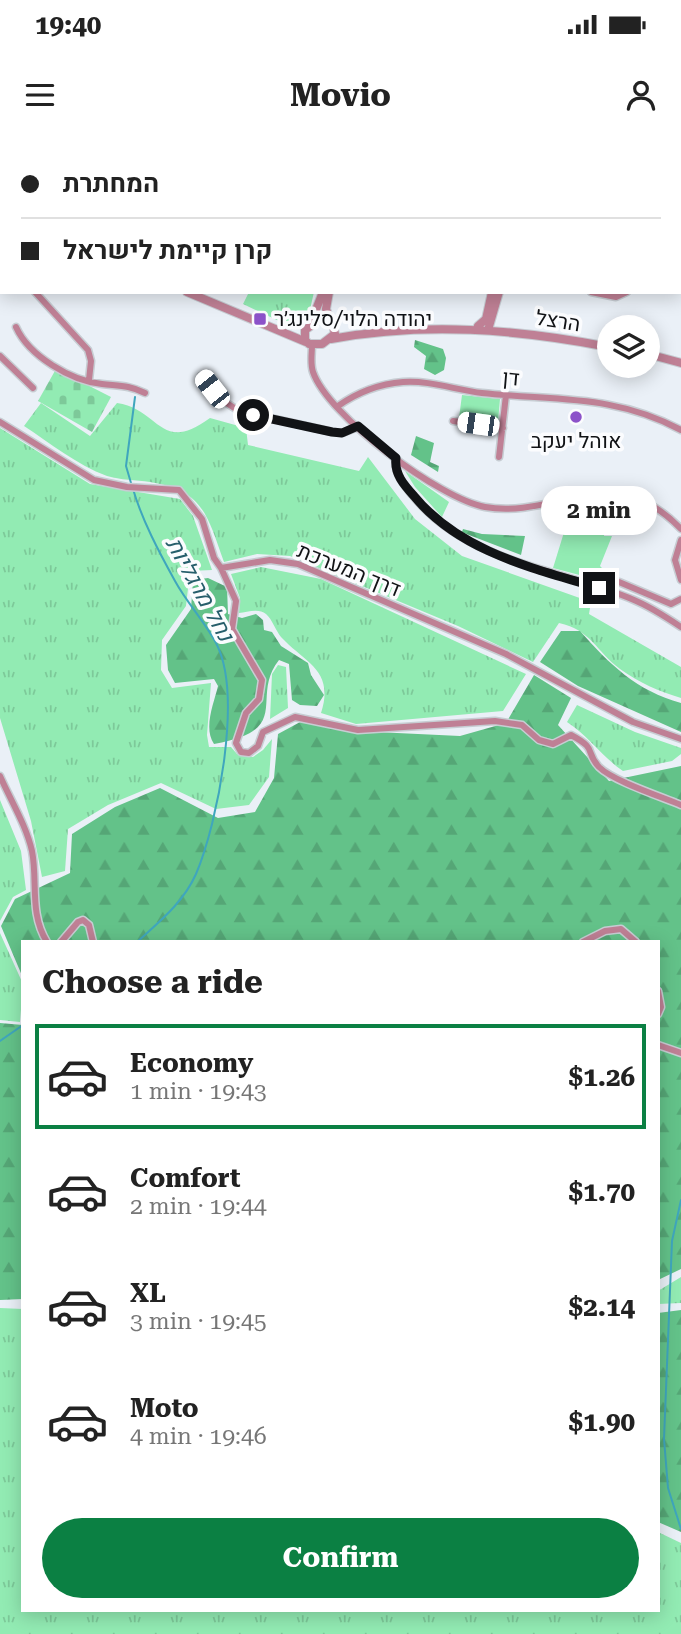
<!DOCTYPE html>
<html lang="en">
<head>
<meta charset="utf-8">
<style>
	:root { --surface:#fff; --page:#f2f2f2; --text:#222; --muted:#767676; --line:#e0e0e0; --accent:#0b8043 }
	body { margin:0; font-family:"Roboto Serif",Heebo,serif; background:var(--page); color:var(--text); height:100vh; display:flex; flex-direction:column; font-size:26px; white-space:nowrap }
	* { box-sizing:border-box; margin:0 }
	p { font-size:23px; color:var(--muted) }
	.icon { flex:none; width:38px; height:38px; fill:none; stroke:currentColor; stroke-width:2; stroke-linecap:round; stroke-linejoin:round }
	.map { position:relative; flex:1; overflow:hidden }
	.panel { position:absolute; left:21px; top:800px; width:639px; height:672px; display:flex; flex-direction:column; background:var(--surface); border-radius:0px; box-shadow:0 4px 18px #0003 }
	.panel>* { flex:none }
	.banner { position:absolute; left:0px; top:0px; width:682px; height:154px; box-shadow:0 4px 18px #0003; display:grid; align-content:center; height:154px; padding:0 21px; background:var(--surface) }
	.buttons { position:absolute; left:597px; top:175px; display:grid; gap:14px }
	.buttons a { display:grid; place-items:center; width:63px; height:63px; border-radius:50%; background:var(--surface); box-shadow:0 4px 18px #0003; font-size:35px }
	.end { position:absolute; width:32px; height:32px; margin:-16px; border:9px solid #111316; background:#fff; box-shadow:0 0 0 4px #fff }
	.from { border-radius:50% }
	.bubble { position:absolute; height:49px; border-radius:24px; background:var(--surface); box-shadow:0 4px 18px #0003; font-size:23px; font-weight:700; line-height:49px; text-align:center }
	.car { position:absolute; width:21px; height:42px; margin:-21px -10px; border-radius:9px; box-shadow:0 0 5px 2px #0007; background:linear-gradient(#fff 24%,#345 0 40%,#fff 0 76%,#345 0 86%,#fff 0) }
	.banner b { display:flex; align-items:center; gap:24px; height:66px; font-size:26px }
	.banner b+b { border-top:2px solid var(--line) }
	.banner i { width:18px; height:18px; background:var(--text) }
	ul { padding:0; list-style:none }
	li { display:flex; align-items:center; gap:21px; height:105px; margin:0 14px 10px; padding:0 7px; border:4px solid transparent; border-radius:0px }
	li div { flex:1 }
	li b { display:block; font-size:26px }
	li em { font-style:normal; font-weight:700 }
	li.selected { border-color:var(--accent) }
	li>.icon { width:63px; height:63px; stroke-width:1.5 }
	h2 { padding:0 21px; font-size:32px; line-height:84px }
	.button { display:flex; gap:14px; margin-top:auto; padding:14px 21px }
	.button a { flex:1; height:80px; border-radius:42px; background:var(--accent); color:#fff; font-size:28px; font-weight:700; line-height:80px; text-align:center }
	.status { display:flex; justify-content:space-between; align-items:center; height:49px; padding:0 35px; background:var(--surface); direction:ltr }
	.status svg { height:19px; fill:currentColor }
	header { display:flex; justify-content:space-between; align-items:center; height:91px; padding:0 21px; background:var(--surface); font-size:32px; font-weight:700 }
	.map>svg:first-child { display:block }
	.grass { fill:url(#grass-tufts) }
	.forest { fill:url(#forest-firs) }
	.cemetery { fill:url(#cemetery-stones) }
	.green { fill:#92ebb3 }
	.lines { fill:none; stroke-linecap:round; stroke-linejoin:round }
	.stream { stroke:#3fa6bd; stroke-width:2 }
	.minor-casing { stroke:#c7cdd3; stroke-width:9 }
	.tertiary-casing { stroke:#c7cdd3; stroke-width:10 }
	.trunk-casing { stroke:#c7cdd3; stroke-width:13 }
	.minor { stroke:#bf8095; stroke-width:6 }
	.tertiary { stroke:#bf8095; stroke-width:8 }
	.trunk { stroke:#731440; stroke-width:10 }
	.route { stroke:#111316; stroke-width:9 }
	.poi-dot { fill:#8c52c9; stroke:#fbfcfe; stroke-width:2.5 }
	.labels { text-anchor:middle; stroke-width:7; stroke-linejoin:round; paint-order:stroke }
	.poi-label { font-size:21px; fill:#111316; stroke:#fbfcfe; text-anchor:start }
	.street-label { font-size:21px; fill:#111316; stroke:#fbfcfe }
	.water-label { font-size:23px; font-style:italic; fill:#265e6b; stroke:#fbfcfe }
</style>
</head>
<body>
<div class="status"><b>19:40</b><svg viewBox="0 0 49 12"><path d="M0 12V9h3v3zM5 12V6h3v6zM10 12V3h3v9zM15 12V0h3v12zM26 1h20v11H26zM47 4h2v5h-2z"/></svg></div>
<header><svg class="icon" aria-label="menu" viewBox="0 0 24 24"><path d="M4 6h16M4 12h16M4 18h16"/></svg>Movio<svg class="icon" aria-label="person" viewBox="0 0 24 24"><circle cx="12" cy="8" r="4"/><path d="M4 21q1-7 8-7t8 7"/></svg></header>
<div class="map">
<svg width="681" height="1494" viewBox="0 0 681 1494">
	<defs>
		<pattern id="grass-tufts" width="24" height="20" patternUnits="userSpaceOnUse" patternTransform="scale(1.75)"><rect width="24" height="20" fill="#92ebb3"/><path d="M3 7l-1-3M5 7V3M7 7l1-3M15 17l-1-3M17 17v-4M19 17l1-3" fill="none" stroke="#7dc999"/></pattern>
		<pattern id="forest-firs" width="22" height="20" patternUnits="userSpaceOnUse" patternTransform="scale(1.75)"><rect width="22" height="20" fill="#63c289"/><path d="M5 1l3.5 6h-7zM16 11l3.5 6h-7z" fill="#55a676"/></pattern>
		<pattern id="cemetery-stones" width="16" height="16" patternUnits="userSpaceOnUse" patternTransform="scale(1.75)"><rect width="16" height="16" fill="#92ebb3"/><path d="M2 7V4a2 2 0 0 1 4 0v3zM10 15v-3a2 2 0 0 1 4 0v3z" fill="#7dc999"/></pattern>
	</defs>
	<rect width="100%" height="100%" fill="#eaf0f7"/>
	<path class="grass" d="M249,152H314L309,174L297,185L281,182L243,164Z
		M41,263L90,296L117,263C160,269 160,315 210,278L246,288L248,305L359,331L368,317L415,379L462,416L591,462L589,474L681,527V558C658,551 640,543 620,529C596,511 591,490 559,483L533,522L458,486L290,416L257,414L224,422C207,375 204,351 150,342C136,340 120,340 107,336C77,325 50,303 24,286Z
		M0,288L90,344L180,359L193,376L212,430L190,431L186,466L162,500L161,530L172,548L211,543L207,595L209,607H231L237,614L253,617L263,610L272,599L269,637L249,665L216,669L161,643L108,665L68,689L65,731L42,737L31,681L0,578Z
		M261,427L321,439L526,534L503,571L356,584L321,573C335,530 305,523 281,497C276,491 272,479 266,474C259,468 247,472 239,473L240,458L231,434Z
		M278,525L286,527L288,568L270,579L272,534Z
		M577,565L635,592L681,608V614L672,621L623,631C602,617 589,596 567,582Z
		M0,660L21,711L26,750L13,757L0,781Z
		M0,793L23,844L20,882L0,880Z
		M681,1137V1163L658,1164V1151Z
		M0,1168L23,1169V1470H658V1392L681,1403V1494H0Z"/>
	<path class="forest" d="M415,200L443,209L446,218L444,230L435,235L424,229L426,216L414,207Z
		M416,296L434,303L430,322L439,326L438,332L411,315Z
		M463,389L482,394L525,396L521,415L469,395L462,392Z
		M208,438L227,447L228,474L242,478L256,474L263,480L264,490L272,492L281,506L308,523L311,535L324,555L317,566L300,565L292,560L289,524L279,520C249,558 295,590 214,604C203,588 214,563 218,546L214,539L175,543L168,530L166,505L191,469L193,440Z
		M561,491H580C609,524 637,551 681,563V592L578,546L540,522Z
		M534,535L571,558L558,585L609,641L681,626V1129L658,1140V802H23V838L1,786L15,759L70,733L72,694L115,667L160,648L218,678L255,672L274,638L278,594L302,581L355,591L460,596L506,583Z
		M0,883L23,885V1159L0,1160Z
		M681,1170V1392L658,1382V1173Z"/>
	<path class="cemetery" d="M56,229L111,257L92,292L38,261Z"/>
	<path class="green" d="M462,255L500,259L498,282L459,278Z
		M405,331L449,362L442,377L415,347Z
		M593,358H609L604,396H612L600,426L607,433L602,441L553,428L565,389L581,385L576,363Z"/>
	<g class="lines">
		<path class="stream" d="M131,343L126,326L135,257
			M133,349C142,380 159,412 175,441C187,463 205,482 216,503C243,554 218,682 196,734C183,763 160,781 137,802
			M0,901L23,885
			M681,1060L672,1101L664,1299L668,1348L681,1389"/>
		<g class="minor-casing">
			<path id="minor" d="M396,0L399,2
				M205,2V0
				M0,123L2,124
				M35,152L88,210L91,221L89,240
				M591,152L616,157L627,152
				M16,187C29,216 71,241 102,244C119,246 129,245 145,253
				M312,205C312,214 310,223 313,232C328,276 440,359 485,367C557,380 611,316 681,389
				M0,216L33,248
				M201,236L222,260L239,271L333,292L342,293L358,287
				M338,266C358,252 378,244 403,242C429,240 456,250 482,253C555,261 614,254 681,290
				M453,281L503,288
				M0,282L94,340L127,347L179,350L202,379L214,418L221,428L270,420L298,424L506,514L633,582L681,599
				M499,317L506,255
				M396,318C394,334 404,345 413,356C469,424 559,428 634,460C651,467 666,477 681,487
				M681,400L675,420L681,440
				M221,428L236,461L232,489L262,540L259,559L246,573L236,603L241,612L249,613L258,606L263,592L295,577L358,590L495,581L522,585L539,600L553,604L571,595C599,610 584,611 599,627C613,641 662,657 681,665
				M619,442L671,464L681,459
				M0,636C11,661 26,685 32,711C38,742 29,773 47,802
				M61,802L78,782L83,780L89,785L93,802
				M583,802L605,791L621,789L636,802
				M658,851L661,867L658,874
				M658,905L681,913"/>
		</g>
		<g class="tertiary-casing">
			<path id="tertiary" d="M11,0L13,2
				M352,2L353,0
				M358,2L359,0
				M540,2V0
				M547,2V0
				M187,152L306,202
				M329,152L326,169L330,180
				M320,179L332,181L335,194L322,204H309L305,200V190Z
				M311,182L323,152
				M478,186L486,179L492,152
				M488,190L499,152
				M331,199C425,182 516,189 609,207
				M648,214L681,223"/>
		</g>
		<g class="trunk-casing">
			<path id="trunk" d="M616,0L621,2
				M648,0L654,2
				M681,21V22"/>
		</g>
		<use href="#minor" class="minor"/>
		<use href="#tertiary" class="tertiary"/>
		<use href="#trunk" class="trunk"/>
	</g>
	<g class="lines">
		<path class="route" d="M253,275L332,292L342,293L358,286L396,318C394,334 404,345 414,356C460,412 533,428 599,448"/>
	</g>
	<g class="poi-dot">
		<rect x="253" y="172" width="14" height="14" rx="3.5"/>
		<circle cx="576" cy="277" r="7"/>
	</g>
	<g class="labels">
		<g class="poi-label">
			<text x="274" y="186">יהודה הלוי/סלינג׳ר</text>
			<text x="576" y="308" text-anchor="middle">אוהל יעקב</text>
		</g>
		<g class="street-label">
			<text transform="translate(558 181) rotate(9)" y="7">הרצל</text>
			<text transform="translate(511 238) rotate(5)" y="7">דן</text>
			<text transform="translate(349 430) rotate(22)" y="7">דרך המערכת</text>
		</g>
		<g class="water-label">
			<text transform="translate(200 449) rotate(61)" y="8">נחל מרגליות</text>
		</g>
	</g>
</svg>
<div class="buttons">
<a><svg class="icon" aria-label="layers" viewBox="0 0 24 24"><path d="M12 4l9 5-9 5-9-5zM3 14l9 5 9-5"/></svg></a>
</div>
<i class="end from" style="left:253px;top:275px"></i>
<i class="end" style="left:599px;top:448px"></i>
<div class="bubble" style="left:541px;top:346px;width:116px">2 min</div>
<i class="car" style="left:212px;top:249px;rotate:322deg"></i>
<i class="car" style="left:478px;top:284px;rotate:278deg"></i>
<div class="banner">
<b><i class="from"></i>המחתרת</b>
<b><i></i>קרן קיימת לישראל</b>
</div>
<section class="panel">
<h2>Choose a ride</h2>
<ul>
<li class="selected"><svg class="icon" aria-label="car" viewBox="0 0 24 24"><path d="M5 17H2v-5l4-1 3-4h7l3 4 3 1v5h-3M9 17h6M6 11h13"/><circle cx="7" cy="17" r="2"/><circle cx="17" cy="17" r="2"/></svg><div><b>Economy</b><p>1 min · 19:43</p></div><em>$1.26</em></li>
<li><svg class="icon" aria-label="car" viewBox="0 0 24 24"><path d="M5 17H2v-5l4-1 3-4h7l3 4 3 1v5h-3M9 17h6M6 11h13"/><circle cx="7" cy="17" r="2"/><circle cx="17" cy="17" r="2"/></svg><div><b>Comfort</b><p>2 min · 19:44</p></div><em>$1.70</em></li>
<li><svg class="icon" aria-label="car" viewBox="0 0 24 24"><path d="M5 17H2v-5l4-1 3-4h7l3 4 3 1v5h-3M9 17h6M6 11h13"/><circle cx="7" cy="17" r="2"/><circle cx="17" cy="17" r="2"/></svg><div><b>XL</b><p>3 min · 19:45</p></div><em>$2.14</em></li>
<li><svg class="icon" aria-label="car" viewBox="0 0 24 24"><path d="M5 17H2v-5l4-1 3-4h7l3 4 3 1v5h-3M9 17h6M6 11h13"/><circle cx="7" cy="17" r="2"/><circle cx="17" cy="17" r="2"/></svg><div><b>Moto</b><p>4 min · 19:46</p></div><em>$1.90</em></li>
</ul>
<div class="button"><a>Confirm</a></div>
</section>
</div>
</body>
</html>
